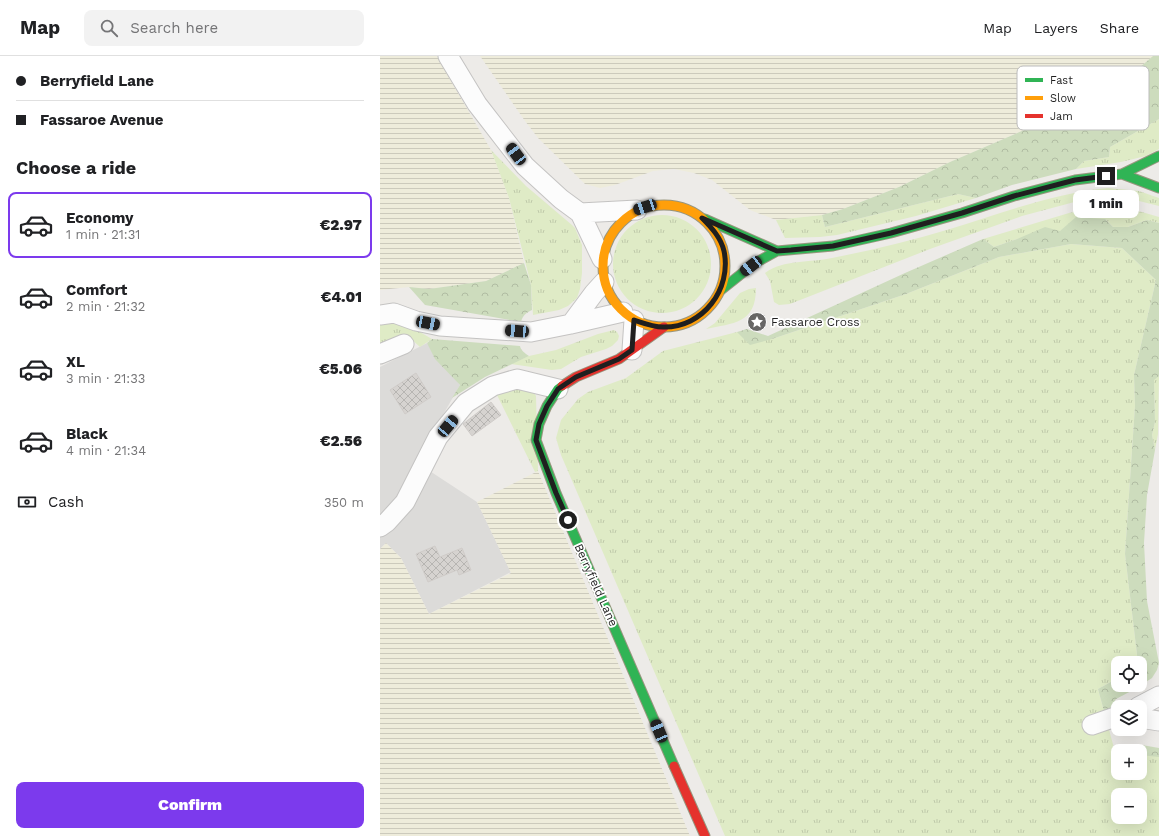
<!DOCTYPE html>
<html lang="en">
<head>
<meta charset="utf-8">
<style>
	:root { --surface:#fff; --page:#f2f2f2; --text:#202124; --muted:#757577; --line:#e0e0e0; --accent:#7c3aed }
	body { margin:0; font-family:"Work Sans",sans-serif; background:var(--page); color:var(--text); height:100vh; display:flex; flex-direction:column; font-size:15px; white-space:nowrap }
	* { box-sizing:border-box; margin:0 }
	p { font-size:13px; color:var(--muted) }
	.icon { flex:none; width:22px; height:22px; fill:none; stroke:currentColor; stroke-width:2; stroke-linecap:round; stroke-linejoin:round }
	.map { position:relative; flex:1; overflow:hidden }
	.side { display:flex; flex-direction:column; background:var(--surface); width:380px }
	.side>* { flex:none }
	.banner { display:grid; align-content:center; height:88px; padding:0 16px; background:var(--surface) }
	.fabs { position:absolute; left:731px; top:600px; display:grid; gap:8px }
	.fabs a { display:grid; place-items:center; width:36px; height:36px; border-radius:8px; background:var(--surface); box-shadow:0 4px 16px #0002; font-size:20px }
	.end { position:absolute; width:18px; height:18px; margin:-9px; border:5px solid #1f1f1f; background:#fff; box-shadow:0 0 0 2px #fff }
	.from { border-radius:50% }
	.bubble { position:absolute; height:28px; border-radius:8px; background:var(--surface); box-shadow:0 4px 16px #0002; font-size:13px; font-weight:800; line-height:28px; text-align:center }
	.car { position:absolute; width:12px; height:24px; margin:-12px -6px; border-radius:5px; box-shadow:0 0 3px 1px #0007; background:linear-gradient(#222 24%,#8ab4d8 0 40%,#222 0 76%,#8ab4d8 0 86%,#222 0) }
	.banner b { display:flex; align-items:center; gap:14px; height:38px; font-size:15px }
	.banner b+b { border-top:1px solid var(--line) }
	.banner i { width:10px; height:10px; background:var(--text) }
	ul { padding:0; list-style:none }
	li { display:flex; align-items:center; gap:12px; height:66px; margin:0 8px 6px; padding:0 8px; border:2px solid transparent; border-radius:8px }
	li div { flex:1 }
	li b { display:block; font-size:15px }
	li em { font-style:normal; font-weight:800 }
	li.on { border-color:var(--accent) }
	li>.icon { width:36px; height:36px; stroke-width:1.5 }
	h2 { padding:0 16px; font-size:18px; line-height:48px }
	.pay { display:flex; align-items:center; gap:10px; height:44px; padding:0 16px; font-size:15px }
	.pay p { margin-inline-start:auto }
	.button { display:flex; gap:8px; margin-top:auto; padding:8px 16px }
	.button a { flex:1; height:46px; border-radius:8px; background:var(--accent); color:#fff; font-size:16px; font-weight:800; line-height:46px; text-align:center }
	header { display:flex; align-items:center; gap:24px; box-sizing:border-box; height:56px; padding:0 20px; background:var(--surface); border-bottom:1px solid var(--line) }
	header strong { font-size:19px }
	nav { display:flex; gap:22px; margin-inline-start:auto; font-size:14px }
	.search { width:280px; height:36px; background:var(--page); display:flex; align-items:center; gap:10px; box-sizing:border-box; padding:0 14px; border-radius:8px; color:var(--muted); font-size:15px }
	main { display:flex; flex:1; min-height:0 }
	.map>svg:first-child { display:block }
	.residential { fill:#dcdbd9 }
	.farmland { fill:url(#farmland-rules) }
	.grass { fill:url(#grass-tufts); fill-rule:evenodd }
	.forest { fill:url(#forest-crowns) }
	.building { fill:url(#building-cross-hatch); stroke:#d0ccc9 }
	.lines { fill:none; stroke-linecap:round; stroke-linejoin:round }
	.street-casing { stroke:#c4c3c2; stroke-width:21 }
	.fast-casing { stroke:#98967f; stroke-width:11 }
	.slow-casing { stroke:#98967f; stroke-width:11 }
	.jam-casing { stroke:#98967f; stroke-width:11 }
	.street { stroke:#fcfcfc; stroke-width:19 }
	.fast { stroke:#30b455; stroke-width:9 }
	.slow { stroke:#ff9f0a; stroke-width:9 }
	.jam { stroke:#e5322d; stroke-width:9 }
	.route { stroke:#1f1f1f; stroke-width:5 }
	.labels { text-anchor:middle; stroke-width:3.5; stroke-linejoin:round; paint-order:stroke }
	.poi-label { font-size:12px; fill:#1f1f1f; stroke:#fff; text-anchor:start }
	.street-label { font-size:12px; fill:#1f1f1f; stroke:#fff }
	.key { fill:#fff; stroke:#bcbcbc; stroke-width:1 }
	.key-label { font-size:11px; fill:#1f1f1f }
</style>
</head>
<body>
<header>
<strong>Map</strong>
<div class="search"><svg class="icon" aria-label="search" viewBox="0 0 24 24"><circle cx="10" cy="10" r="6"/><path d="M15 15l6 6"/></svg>Search here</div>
<nav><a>Map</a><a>Layers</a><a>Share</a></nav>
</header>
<main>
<section class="side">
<div class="banner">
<b><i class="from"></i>Berryfield Lane</b>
<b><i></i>Fassaroe Avenue</b>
</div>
<h2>Choose a ride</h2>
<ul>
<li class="on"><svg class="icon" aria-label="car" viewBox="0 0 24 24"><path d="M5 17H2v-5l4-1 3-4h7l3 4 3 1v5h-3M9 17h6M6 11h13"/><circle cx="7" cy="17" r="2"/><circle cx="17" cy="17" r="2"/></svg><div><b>Economy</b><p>1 min · 21:31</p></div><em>€2.97</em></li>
<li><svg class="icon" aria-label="car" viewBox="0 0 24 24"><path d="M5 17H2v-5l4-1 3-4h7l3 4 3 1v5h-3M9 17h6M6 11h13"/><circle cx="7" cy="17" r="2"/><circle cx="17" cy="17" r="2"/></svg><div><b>Comfort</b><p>2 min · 21:32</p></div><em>€4.01</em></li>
<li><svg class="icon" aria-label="car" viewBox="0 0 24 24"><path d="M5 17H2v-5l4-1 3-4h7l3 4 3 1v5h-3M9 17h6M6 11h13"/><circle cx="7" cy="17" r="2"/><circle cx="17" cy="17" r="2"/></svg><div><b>XL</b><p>3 min · 21:33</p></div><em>€5.06</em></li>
<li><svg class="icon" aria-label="car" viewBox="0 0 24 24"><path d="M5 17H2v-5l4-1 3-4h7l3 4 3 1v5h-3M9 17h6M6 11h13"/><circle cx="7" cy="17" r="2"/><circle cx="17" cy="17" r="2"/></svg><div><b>Black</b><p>4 min · 21:34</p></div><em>€2.56</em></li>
</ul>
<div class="pay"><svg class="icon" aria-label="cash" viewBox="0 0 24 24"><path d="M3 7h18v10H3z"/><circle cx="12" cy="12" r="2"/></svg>Cash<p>350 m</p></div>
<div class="button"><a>Confirm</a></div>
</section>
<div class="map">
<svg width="779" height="780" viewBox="0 0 779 780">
	<defs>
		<pattern id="farmland-rules" width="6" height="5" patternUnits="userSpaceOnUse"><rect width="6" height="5" fill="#eeecdb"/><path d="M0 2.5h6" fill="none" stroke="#cccabc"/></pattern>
		<pattern id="grass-tufts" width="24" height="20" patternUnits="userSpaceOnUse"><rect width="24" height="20" fill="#dfebc6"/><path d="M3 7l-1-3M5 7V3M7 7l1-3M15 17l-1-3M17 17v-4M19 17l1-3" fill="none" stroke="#bfc9aa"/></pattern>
		<pattern id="forest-crowns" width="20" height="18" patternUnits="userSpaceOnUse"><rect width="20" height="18" fill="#cddcbd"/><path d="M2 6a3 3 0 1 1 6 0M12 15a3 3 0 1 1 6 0" fill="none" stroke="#b0bca2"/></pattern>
		<pattern id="building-cross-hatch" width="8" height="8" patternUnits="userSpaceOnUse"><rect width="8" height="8" fill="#d6d3d0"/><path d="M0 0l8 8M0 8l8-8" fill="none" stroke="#b7b5b2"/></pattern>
	</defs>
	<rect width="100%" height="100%" fill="#edebe8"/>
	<path class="residential" d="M47,287L80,329L36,406L97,446L131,516L49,558L21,502L6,487L0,493V311Z"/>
	<path class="farmland" d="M0,0H57L68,20L111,94L129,142L144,207L106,225L49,233L29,231L0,234Z
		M100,0H773L730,37L570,106L519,131L463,153L442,159L396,164L370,154L332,124L314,117L294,113L273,115L235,129L220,132L205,128L158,82L145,65Z
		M158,415L310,780H0V493L6,487L21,502L49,558L131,517L97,446Z"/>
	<path class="grass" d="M779,63V93L766,100L741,106L696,113L704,105L729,101L730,91Z
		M111,94L146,130L192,169L195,172L202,189V217L200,233L197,242L188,250L179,254L153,259L151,229L129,142Z
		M728,132L759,135L779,142V150L743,141H722L702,144L642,160L550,193L410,248L399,249L394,246L390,225L385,217C404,203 430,207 452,202C492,194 531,185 570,173C622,157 674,137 728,132Z
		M578,138L596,142L536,160L457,179L440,181L405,182L396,164L442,159L445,171Z
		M735,150L762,156L779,161V167L767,164L748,171H733L725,163L680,175L637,183L614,191L603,183L689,157L712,152Z
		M233 208a49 49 0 1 1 98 0a49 49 0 1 1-98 0Z
		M691,188L742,192L776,224L754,319L755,350L745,498L758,607H738V622L718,633L734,692L779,695V780H345L181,399L176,382L181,364L198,343L208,336L246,322L283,295L357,276L392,283L526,238L619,201ZM738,695H760V717H738ZM738,739H760V761H738Z
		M376,232C376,268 353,267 326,273L335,267L360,237L369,233Z
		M17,267L33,272L52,283L40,291L29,281L19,280L0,287V268Z
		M234,274L237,276L239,280L238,284L232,290L226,293L201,301L181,313L172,314L131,308L149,300L176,294L218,278Z
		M779,320L778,378L775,394L772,379L775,366L774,323Z
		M132,332L153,335L156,340L158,415L155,416L116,337Z"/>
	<path class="forest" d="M773,0H779V63L730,91L729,101L704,105L696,113L632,129L596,142L578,138L445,171L442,159L463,153L519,131L570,106L730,37Z
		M696,161L725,163L733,171H748L767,164L779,167V320L774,324L775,366L772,379L775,394L767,439L764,487L767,545L779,607L777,614L772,622L755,633L736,643L725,659L718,633L738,622V629H760V607H758L745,498L755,350L754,319L776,224L742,192L691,188L619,201L526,238L392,283L370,289L357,276L367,273L388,280L525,217L603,183L614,191L637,183L665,171L680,175Z
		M144,207L151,229L152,254C146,257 143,259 141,266L45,249L29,231L49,233L106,225Z
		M52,283L140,290C141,295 145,297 149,300L105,321L72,342L80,329L55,303L47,287Z
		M756,688L779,692V701L760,699V695H738V697L734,692Z"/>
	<path class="building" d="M36,317L51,341L25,358L10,334Z
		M111,346L121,359L92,380L83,368Z
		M55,490L60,501L82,492L91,514L79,519L77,514L48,526L36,498Z"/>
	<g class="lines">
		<g class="street-casing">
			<path id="street" d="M68,0L97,48L145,110L181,143L200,157L222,203
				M200,157L257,154
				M0,259L14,257L36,265L60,270L151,276L191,268L243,256
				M191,268L214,237L224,226
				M252,294L254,264
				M0,298L24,288
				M0,471L7,466L25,446L58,381L86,347L113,330L137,323L178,333
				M758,651L779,640
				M760,662L779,665
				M712,669L738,660"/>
		</g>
		<g class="fast-casing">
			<path id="fast" d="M742,118L779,132
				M325,163L397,195
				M341,234L375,207L397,195L453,190L511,177L582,157L634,140L695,124L742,118L779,100
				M182,330L178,333L167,350L159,368L156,384L176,437L294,710"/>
		</g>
		<g class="slow-casing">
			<path id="slow" d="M223 210a61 61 0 1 1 122 0a61 61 0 1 1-122 0Z"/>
		</g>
		<g class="jam-casing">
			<path id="jam" d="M182,330L196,321L239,303L284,271
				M294,710L325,780"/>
		</g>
		<use href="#street" class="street"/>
		<use href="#fast" class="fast"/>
		<use href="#slow" class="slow"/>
		<use href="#jam" class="jam"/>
	</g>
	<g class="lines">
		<path class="route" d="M188,464L176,437L156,384L159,368L167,350L178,333L196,321L239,303L252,294L254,264C263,267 273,271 283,271C323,272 352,233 344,195C341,182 332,172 322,162L397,195L411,194L453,190L511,177L582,157L634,140L695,124L726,120"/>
	</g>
	<defs>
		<g id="sight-disc" transform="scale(1)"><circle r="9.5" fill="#676665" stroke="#fff"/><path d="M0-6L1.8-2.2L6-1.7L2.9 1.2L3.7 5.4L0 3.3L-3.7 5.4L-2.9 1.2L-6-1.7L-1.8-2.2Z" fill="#fff"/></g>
	</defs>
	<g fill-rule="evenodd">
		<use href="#sight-disc" x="377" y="266"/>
	</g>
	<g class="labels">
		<g class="poi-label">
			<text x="391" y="270">Fassaroe Cross</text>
		</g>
		<g class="street-label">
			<text transform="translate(216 529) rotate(66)" y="4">Berryfield Lane</text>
		</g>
	</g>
	<rect x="637" y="10" width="132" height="64" rx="6" class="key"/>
	<rect x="645" y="22" width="18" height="4" fill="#30b455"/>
	<rect x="645" y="40" width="18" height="4" fill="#ff9f0a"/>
	<rect x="645" y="58" width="18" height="4" fill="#e5322d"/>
	<g class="key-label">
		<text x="670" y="28">Fast</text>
		<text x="670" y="46">Slow</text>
		<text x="670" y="64">Jam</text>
	</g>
</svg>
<div class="fabs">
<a><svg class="icon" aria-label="locate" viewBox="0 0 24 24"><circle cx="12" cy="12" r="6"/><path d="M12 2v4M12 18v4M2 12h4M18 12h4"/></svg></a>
<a><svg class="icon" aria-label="layers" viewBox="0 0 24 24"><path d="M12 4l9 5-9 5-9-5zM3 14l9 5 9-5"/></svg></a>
<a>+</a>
<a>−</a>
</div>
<i class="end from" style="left:188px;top:464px"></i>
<i class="end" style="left:726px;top:120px"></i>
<div class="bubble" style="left:693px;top:134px;width:66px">1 min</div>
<i class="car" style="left:136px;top:98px;rotate:323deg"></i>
<i class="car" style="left:265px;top:151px;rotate:252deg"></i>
<i class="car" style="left:371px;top:210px;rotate:232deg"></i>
<i class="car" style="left:48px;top:267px;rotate:101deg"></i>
<i class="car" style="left:137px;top:275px;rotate:274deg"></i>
<i class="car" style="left:68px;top:370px;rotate:40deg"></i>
<i class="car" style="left:279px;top:675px;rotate:337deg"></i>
</div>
</main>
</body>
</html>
